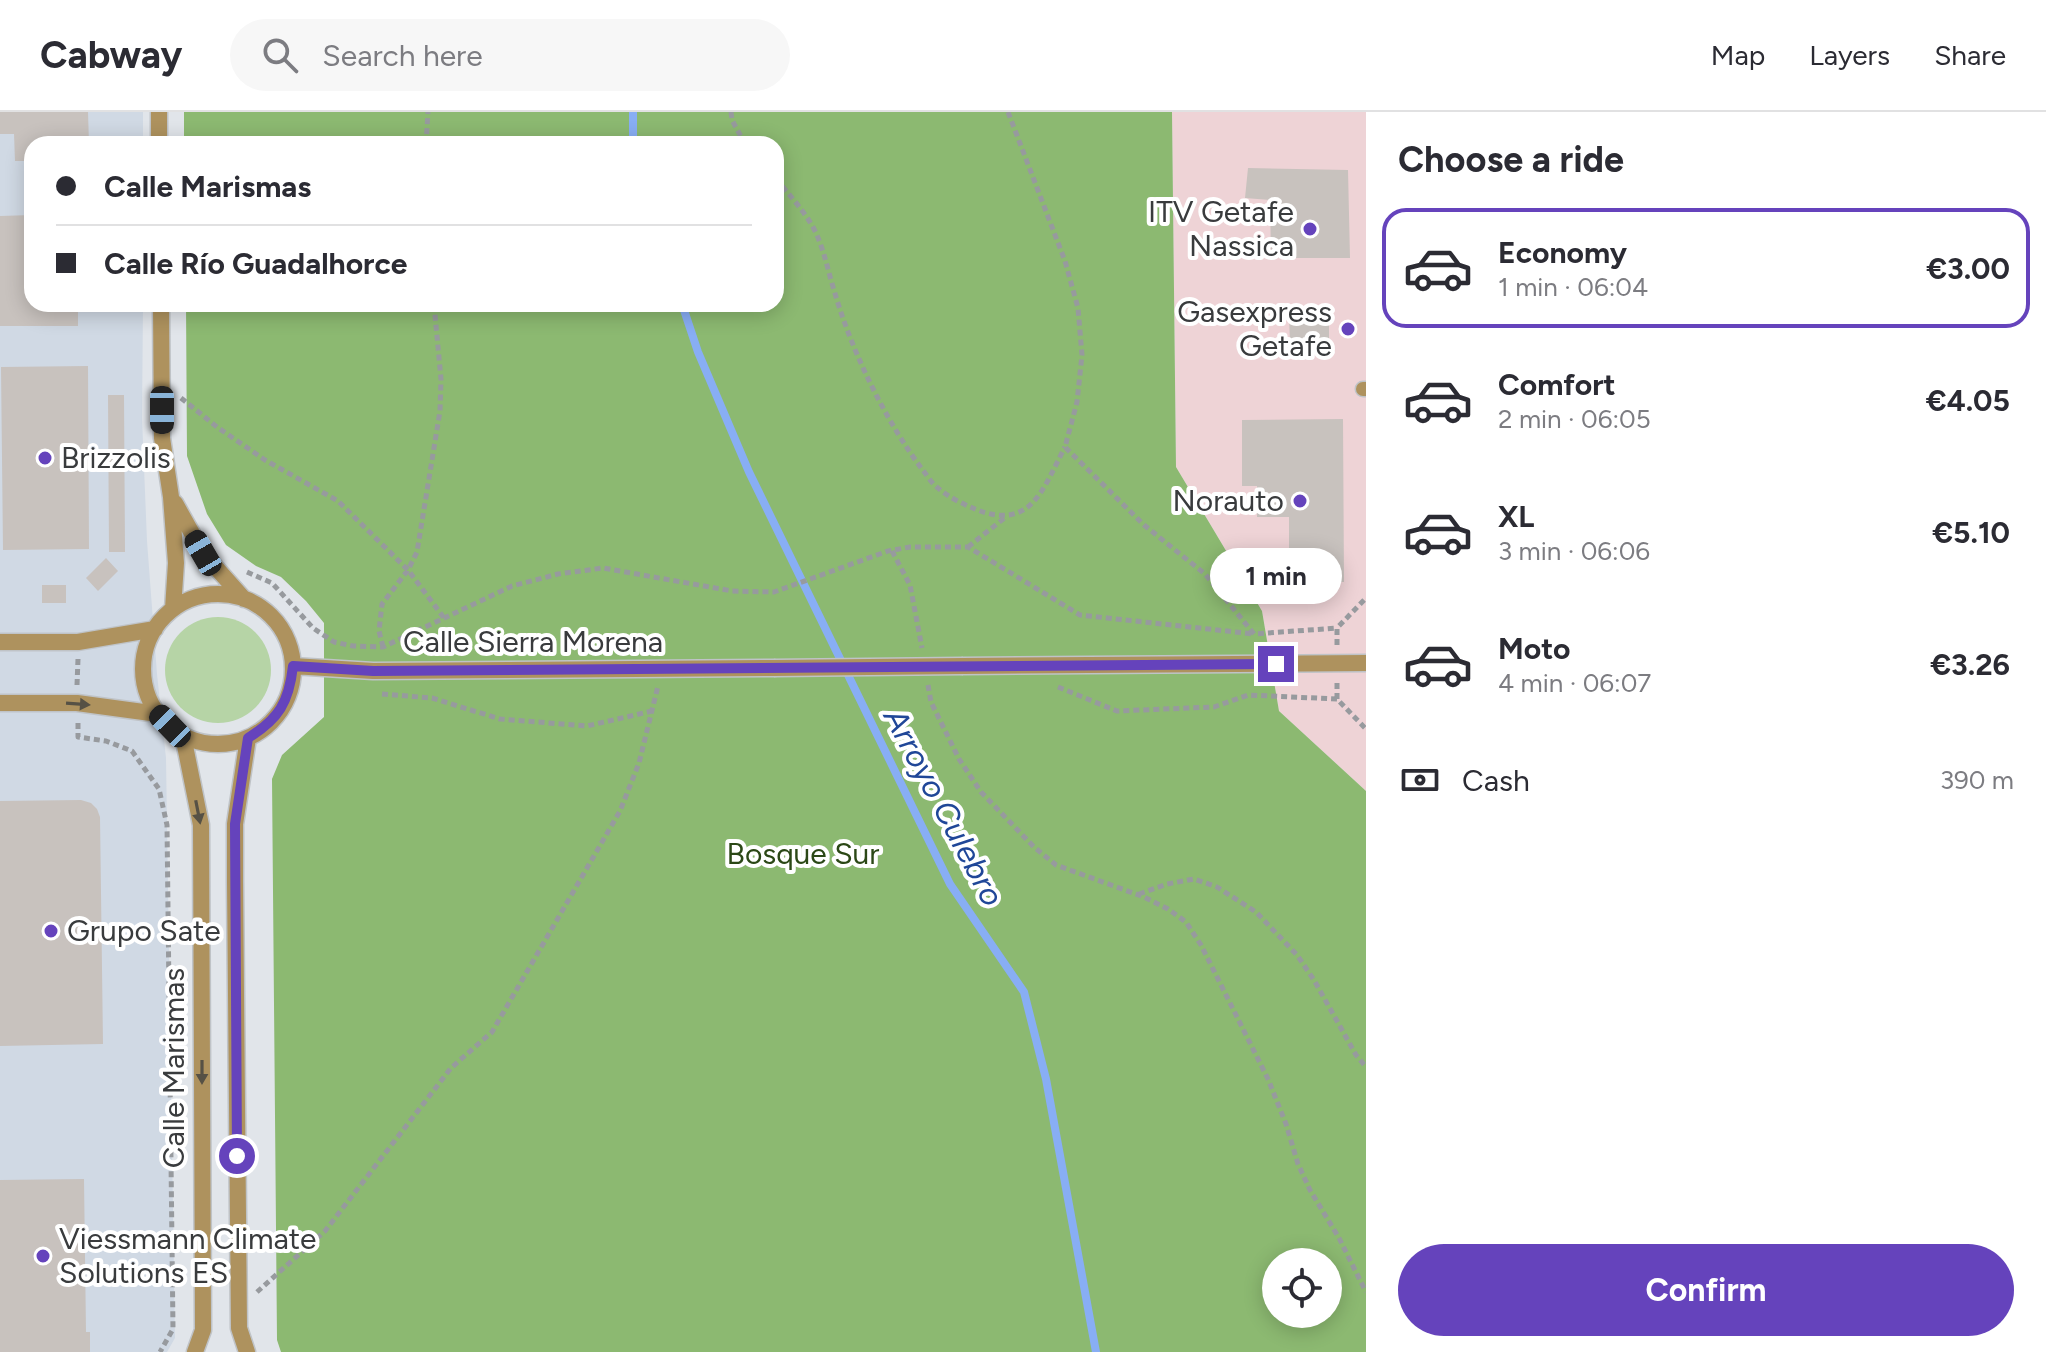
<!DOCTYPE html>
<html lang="en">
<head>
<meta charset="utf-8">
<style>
	:root { --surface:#fff; --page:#f7f7f7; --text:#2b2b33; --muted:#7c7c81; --line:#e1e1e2; --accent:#6543bc }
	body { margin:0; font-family:Figtree,sans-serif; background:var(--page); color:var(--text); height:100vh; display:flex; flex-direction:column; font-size:30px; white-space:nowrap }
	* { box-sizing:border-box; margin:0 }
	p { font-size:26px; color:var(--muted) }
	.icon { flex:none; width:44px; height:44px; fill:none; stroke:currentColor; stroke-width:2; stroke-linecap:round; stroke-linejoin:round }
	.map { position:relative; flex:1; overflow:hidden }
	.panel { display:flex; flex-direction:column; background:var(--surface); width:680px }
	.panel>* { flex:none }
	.top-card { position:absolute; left:24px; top:24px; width:760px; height:176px; border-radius:24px; box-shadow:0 4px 20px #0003; display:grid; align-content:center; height:176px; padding:0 32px; background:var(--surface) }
	.fabs { position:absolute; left:1262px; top:1136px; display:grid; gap:16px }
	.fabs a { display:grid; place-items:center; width:80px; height:80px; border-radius:50%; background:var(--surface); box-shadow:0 4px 20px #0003; font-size:40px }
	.end { position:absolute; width:36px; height:36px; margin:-18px; border:10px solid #6543bc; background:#fff; box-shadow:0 0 0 4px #fff }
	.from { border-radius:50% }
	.bubble { position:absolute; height:56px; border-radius:28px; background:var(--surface); box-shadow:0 4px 20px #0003; font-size:26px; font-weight:700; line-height:56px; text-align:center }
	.car { position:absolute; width:24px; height:48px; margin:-24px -12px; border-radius:10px; box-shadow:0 0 6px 2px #0007; background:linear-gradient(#222 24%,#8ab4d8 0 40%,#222 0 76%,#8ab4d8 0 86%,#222 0) }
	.top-card b { display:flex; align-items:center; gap:28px; height:76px; font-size:30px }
	.top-card b+b { border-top:2px solid var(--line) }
	.top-card i { width:20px; height:20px; background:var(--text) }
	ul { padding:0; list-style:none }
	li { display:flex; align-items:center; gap:24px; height:120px; margin:0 16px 12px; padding:0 16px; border:4px solid transparent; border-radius:24px }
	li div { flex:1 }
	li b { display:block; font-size:30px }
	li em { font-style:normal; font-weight:700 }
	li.active { border-color:var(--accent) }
	li>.icon { width:72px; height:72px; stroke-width:1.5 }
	h2 { padding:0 32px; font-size:36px; line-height:96px }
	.pay { display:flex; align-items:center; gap:20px; height:88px; padding:0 32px; font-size:30px }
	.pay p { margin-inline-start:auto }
	.primary-button { display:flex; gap:16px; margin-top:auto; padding:16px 32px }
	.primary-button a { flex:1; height:92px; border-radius:48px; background:var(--accent); color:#fff; font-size:32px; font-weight:700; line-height:92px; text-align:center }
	header { display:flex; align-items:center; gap:48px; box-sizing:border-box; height:112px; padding:0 40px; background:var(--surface); border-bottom:2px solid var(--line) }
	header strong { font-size:38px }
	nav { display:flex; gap:44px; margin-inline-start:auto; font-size:28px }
	.search { width:560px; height:72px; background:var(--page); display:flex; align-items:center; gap:20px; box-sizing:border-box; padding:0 28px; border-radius:44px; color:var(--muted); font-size:30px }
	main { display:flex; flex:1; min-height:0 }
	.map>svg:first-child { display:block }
	.commercial { fill:#eed3d6 }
	.built { fill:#d0d9e4 }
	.green { fill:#b6d4a6 }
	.forest { fill:#8cb971; fill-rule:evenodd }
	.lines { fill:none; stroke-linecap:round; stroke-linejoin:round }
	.stream { stroke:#88aef4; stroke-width:8 }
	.building { fill:#c8c2be }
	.lane-casing { stroke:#bfc3c7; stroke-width:17 }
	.street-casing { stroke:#bfc3c7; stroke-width:19 }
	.path { stroke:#979a9e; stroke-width:5; stroke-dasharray:6 4; stroke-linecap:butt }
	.lane { stroke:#ae925e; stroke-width:14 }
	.street { stroke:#ae925e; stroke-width:16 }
	.street-bridge-casing { stroke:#bfc3c7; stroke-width:19; stroke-linecap:butt }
	.street-bridge { stroke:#ae925e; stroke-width:16 }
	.oneway { fill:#565145 }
	.route { stroke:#6543bc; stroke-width:10 }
	.poi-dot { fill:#6543bc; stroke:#fff; stroke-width:3 }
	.labels { text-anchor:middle; stroke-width:8; stroke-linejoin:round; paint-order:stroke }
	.poi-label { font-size:30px; fill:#393b3d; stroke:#fff; text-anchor:end }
	.street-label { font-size:30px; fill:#393b3d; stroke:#fff }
	.park-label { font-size:30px; fill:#2b4816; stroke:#fff }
	.water-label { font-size:32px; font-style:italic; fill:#204798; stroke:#fff }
</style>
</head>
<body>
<header>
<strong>Cabway</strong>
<div class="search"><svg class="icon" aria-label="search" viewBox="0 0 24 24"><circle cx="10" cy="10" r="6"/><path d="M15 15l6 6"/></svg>Search here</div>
<nav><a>Map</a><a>Layers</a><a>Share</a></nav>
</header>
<main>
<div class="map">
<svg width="1366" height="1240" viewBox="0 0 1366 1240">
	<rect width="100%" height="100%" fill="#e1e5ea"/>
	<path class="commercial" d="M1172,0H1366V679L1279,599L1262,499L1176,355Z"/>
	<path class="built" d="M0,0H143V32H32V192H143L142,306L147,429L157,562L166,646L175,1226L167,1240H0Z"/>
	<path class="green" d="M165 558a53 53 0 1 1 106 0a53 53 0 1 1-106 0Z"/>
	<path class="forest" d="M184,0H1172L1176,355L1262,499L1279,599L1366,679V1240H281L277,1228L272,667L282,643L324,605V511L306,489L281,465L256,454L226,433L207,402L187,344L186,192H776V32H184ZM1276,1150H1328V1202H1276Z"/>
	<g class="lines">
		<path class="stream" d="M633,32V0
			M682,192L698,240L749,360L950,772L1024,880L1046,967L1096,1240"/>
	</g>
	<path class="building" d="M0,0H88L89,32H32V49H15L14,22H0Z
		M1248,56L1348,58L1350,146H1271L1270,88L1245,86Z
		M32,103V192H78V214H0V104Z
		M1289,203H1329V231L1290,232Z
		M88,254L89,437L3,438L1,255Z
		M108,283H124L125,440H109Z
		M1343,307L1344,470H1289V405H1257V374H1242V308Z
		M106,446L118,459L98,479L86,466Z
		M42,473H66V491H42Z
		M81,688L91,691L97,697L100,705L103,932L0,934V689Z
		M84,1067L86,1220H90V1240H0V1068Z"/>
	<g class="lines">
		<g class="lane-casing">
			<path id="lane" d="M1363,277H1366"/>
		</g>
		<g class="street-casing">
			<path id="street" d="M159,0V32
				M161,192L162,326L171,385L176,451L173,497
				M175,391L203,441L244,487
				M143 557a75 75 0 1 1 150 0a75 75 0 1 1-150 0Z
				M0,530H78L155,517
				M293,554L373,559L774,556
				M963,554L1366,551
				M0,591H77L158,602
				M183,624L201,713L203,1218L195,1240
				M247,1240L239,1216L235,770V712L248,626"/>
		</g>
		<path class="path" d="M731,0L732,8L745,32
			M1008,0L1065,149L1078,196L1082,243L1077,290L1065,335L1144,413L1205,462L1254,522L1337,516
			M426,32L428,0
			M776,67C789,82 803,98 813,115C824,136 827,156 834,178C851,238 885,308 922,357C927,363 932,372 938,376C948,385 963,392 975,397C1032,420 1043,376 1065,335
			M181,286L217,315L265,348L338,389L408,458L444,506
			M968,435L1007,404
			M892,439L910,473L922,536
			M247,460L272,471L313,516L334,530L353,534L383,535L512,474L558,462L603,456L732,479L774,480L888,439L910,435H968L1080,503L1254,522
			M1337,533V516L1366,486
			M383,535L379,519L382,492L408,458L417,440L440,299L441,267L434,192
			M1337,571V587L1366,617
			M77,573L78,547
			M928,573L931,590L959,647L981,680L1034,735L1056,753L1144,785L1168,797L1186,810L1201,833L1268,967L1286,1012L1298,1052L1310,1078L1339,1126L1366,1180
			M1058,575L1117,599L1214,595L1248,583L1337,587
			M382,582L432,586L500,607L587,614L652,599
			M78,611V625L106,629L132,639L159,677L167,713L173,1217L160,1240
			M1139,782L1167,772L1194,767L1217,775L1256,800L1297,843L1314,868L1356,943L1366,955
			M257,1180L325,1119L451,956L492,920L620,699L639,651L658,574"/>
		<use href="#lane" class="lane"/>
		<use href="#street" class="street"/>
		<g class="street-bridge-casing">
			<path id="street-bridge" d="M774,556L963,554"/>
		</g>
		<use href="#street-bridge" class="street-bridge"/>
	</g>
	<defs><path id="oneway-solid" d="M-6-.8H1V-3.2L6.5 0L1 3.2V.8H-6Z" transform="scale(2)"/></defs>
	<g class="oneway">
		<use href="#oneway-solid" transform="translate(78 592) rotate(4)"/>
		<use href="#oneway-solid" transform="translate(198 700) rotate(79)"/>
		<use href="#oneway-solid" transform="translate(202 960) rotate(90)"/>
	</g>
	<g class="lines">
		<path class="route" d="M237,1044L235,712L248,626C279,607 289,590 293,554L373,559L1276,552"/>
	</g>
	<g class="poi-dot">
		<circle cx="1310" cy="117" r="8"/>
		<circle cx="1348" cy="217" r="8"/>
		<circle cx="45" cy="346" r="8"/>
		<circle cx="1300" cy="389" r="8"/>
		<circle cx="51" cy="819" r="8"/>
		<circle cx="43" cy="1144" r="8"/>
	</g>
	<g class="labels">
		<g class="poi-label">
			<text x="1294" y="110">ITV Getafe<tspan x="1294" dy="34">Nassica</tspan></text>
			<text x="1332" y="210">Gasexpress<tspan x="1332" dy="34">Getafe</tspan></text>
			<text x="61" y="356" text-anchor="start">Brizzolis</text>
			<text x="1284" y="399">Norauto</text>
			<text x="67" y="829" text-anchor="start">Grupo Sate</text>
			<text x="59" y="1137" text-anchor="start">Viessmann Climate<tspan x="59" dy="34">Solutions ES</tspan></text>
		</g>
		<g class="street-label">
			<text x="533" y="540">Calle Sierra Morena</text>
			<text transform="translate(174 956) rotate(-90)" y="10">Calle Marismas</text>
		</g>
		<g class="park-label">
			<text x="803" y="752">Bosque Sur</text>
		</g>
		<g class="water-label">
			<text transform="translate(944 695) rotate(62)" y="11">Arroyo Culebro</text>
		</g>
	</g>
</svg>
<div class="fabs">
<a><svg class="icon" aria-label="locate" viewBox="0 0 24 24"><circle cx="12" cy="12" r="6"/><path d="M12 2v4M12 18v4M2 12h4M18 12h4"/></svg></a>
</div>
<i class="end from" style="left:237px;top:1044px"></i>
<i class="end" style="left:1276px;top:552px"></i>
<div class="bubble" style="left:1210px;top:436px;width:132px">1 min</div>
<i class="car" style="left:162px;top:298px;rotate:180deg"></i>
<i class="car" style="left:203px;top:441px;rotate:330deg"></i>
<i class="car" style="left:170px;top:614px;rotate:316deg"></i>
<div class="top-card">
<b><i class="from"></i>Calle Marismas</b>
<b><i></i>Calle Río Guadalhorce</b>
</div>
</div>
<section class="panel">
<h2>Choose a ride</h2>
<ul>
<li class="active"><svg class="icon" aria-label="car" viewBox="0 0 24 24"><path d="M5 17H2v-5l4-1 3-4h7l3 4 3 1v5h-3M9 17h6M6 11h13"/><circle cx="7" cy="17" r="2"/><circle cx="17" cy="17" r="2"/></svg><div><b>Economy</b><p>1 min · 06:04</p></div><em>€3.00</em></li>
<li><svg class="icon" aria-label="car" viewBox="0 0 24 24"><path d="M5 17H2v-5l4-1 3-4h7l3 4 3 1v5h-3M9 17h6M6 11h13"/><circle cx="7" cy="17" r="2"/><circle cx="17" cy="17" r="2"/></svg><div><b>Comfort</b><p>2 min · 06:05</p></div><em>€4.05</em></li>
<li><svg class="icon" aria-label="car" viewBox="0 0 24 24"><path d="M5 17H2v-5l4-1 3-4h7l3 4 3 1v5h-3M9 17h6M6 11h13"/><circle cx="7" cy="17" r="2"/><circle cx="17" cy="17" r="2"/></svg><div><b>XL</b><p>3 min · 06:06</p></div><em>€5.10</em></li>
<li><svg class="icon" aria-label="car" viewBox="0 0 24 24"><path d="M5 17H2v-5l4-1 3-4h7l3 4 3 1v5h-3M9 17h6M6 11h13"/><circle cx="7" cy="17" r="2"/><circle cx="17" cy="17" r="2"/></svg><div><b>Moto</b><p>4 min · 06:07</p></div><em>€3.26</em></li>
</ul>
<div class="pay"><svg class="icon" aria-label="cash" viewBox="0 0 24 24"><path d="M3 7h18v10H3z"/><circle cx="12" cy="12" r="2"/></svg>Cash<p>390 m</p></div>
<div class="primary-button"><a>Confirm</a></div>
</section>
</main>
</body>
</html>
